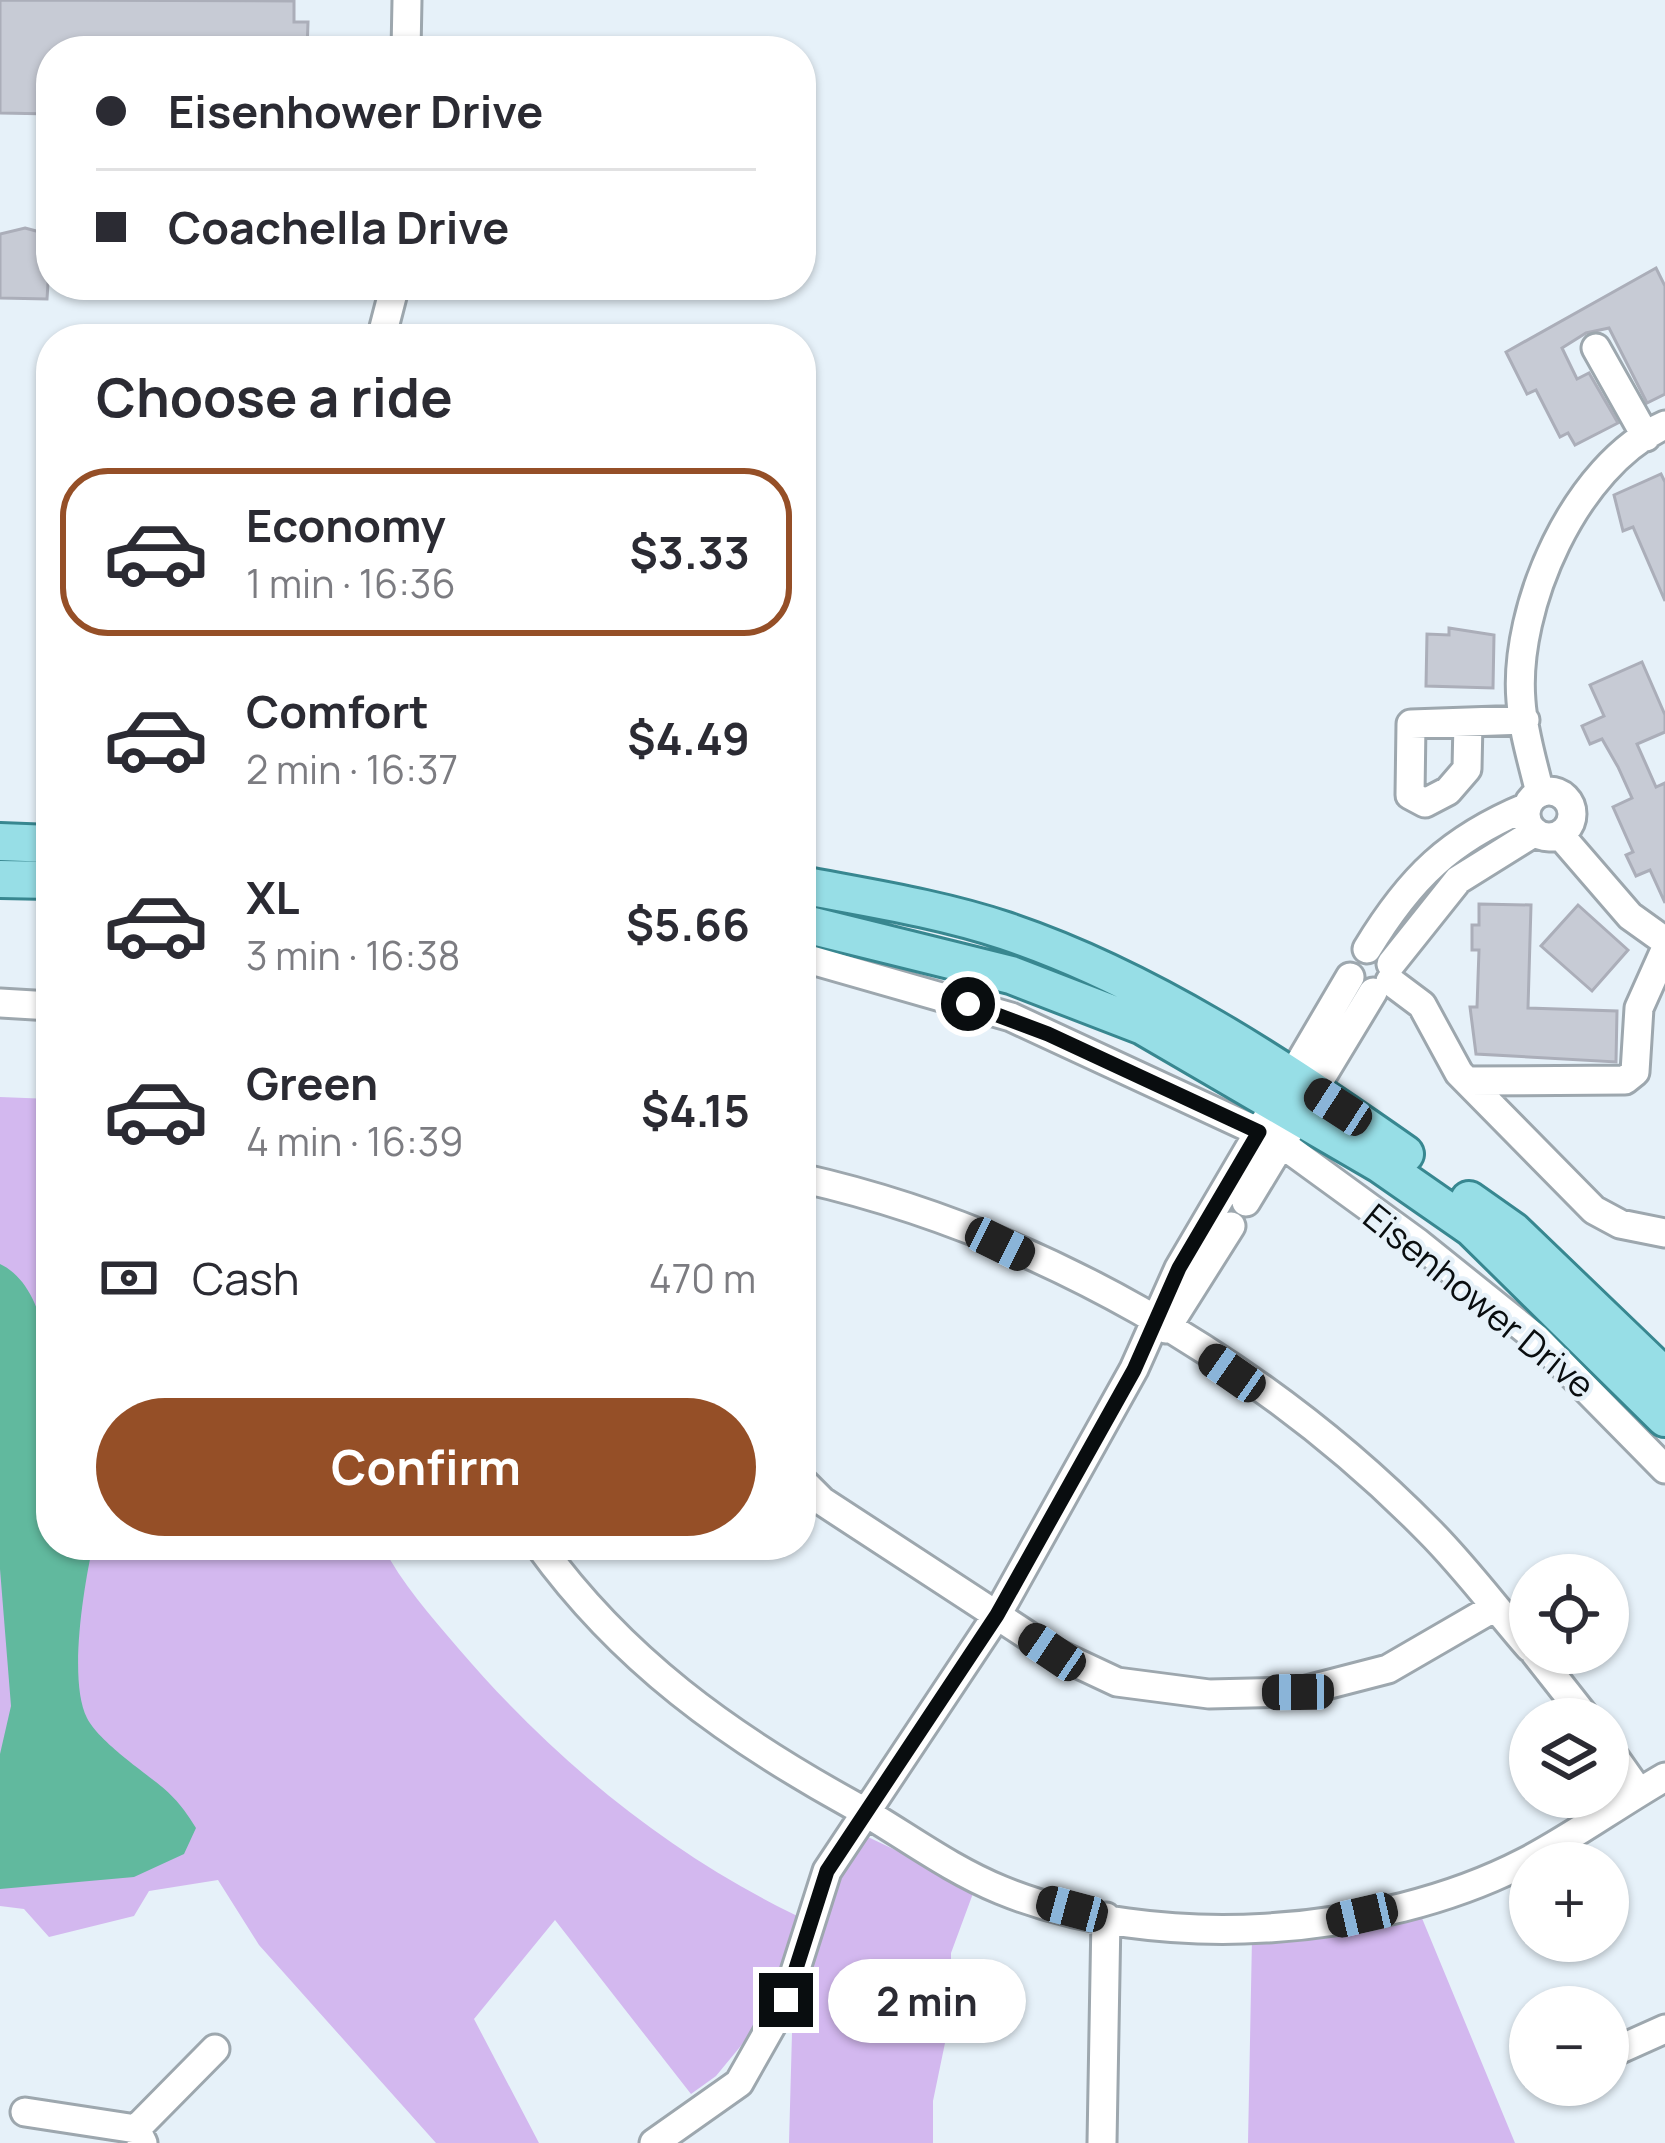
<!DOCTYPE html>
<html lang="en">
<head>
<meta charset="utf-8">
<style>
	:root { --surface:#fff; --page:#f2f2f3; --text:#2b2b33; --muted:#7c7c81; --line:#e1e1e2; --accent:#954f27 }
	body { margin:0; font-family:Manrope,sans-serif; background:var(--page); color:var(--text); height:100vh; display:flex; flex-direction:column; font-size:45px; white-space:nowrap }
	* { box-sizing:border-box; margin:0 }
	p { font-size:39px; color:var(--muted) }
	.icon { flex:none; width:66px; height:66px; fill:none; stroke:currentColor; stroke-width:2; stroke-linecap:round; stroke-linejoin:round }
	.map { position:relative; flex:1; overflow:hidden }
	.drawer { position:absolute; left:36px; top:324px; width:780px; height:1236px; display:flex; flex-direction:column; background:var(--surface); border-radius:48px; box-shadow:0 3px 9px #0004 }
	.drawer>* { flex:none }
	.banner { position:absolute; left:36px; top:36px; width:780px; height:264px; border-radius:48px; box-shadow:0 3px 9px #0004; display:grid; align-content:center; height:264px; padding:0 60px; background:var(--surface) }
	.tools { position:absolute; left:1509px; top:1554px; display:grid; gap:24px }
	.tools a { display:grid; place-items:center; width:120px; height:120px; border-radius:50%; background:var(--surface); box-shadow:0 3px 9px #0004; font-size:60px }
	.end { position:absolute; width:54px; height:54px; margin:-27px; border:15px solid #090d0f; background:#fff; box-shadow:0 0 0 6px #fff }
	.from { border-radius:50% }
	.bubble { position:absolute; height:84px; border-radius:42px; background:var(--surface); box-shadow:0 3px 9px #0004; font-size:39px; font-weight:700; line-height:84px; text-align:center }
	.car { position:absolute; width:36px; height:72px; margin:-36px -18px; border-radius:15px; box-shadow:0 0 9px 3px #0007; background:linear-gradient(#222 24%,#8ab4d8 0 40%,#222 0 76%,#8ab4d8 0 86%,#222 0) }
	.banner b { display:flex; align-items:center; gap:42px; height:114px; font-size:45px }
	.banner b+b { border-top:3px solid var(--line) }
	.banner i { width:30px; height:30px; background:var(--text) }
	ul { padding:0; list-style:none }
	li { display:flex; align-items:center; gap:36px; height:168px; margin:0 24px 18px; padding:0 36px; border:6px solid transparent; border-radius:48px }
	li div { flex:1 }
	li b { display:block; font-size:45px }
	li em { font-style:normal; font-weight:700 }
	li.current { border-color:var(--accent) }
	li>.icon { width:108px; height:108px; stroke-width:1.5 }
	h2 { padding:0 60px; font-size:54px; line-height:144px }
	.pay { display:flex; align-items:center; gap:30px; height:132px; padding:0 60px; font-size:45px }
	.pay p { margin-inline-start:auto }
	.cta { display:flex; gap:24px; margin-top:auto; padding:24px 60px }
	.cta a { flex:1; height:138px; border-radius:72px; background:var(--accent); color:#fff; font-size:48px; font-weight:700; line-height:138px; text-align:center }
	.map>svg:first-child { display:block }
	.green { fill:#d3b8ef }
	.water { fill:#61b99e }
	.building { fill:#c7cbd5; stroke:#abaeb9; stroke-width:3 }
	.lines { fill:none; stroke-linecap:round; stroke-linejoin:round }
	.minor-casing { stroke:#9da7ae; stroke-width:33 }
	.major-casing { stroke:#388790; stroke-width:42 }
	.minor { stroke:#fff; stroke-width:27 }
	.major { stroke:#97dee6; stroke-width:36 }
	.route { stroke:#090d0f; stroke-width:15 }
	.labels { text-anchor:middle; stroke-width:9; stroke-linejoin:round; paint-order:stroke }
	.street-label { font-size:36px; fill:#090d0f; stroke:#e6f1f9 }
</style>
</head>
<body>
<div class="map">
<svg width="1665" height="2143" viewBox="0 0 1665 2143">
	<rect width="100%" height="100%" fill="#e6f1f9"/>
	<path class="green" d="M0,1097L51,1099V1545H382C402,1584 430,1615 458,1648C558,1765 680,1864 821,1927L849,1851L868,1837L975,1888L951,1953V2014L933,2101V2143H789L792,2033L763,2019L716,2076L691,2094L555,1920L474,2019L539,2143H436L259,1945L218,1880L149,1891L134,1916L49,1937L24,1909L0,1906Z
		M1419,1911L1515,2143H1248L1252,1938Z"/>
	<path class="water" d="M0,1264C72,1298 51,1475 51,1545H93C84,1585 68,1681 87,1718C94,1732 113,1748 125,1758C158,1785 173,1790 196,1828L184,1854L134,1877L0,1889V1754L11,1706L0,1569Z"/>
	<path class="building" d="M0,0L294,1V22H308L307,51H51V114L0,113Z
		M25,228L51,235L47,299L0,298V234Z
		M1656,268L1665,286V394L1647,403L1609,328L1586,333L1562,348L1577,379L1589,373L1618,423L1575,445L1568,433L1560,437L1536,390L1527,394L1506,352Z
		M1661,474L1665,482V601L1633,527L1623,531L1614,495Z
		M1449,628L1494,635L1493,688L1426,686L1427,634L1449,635Z
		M1642,662L1665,715V732L1637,744L1656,787L1665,783V903L1650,870L1636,876L1626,855L1633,852L1613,807L1632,798L1618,767L1602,739L1590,744L1582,726L1604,716L1590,685Z
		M1479,904L1531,905L1528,1008L1617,1011L1616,1062L1476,1054L1470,1007H1477L1479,950H1472V925H1479Z
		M1578,905L1628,950L1592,991L1541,946Z"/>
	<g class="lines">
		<g class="minor-casing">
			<path id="minor" d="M406,51L407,0
				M381,339L395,285
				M1596,348L1646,437
				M1468,722L1467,769L1448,791L1425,803L1410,795L1411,724L1525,720
				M1526 814a23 23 0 1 1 46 0a23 23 0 1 1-46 0Z
				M1540,793C1533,763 1523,732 1521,701C1513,608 1575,465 1665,425
				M1560,835L1630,916L1665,941
				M1367,949C1410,878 1450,839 1527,807
				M801,957L1011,1017L1259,1132
				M1391,964L1458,880L1535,832
				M1390,981L1422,1005L1459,1073L1594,1210L1620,1224L1665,1233
				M0,1003L51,1006
				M1467,1081L1625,1080L1635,1072L1639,1008L1665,950
				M1282,1144L1418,1243L1536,1338L1665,1469
				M801,1178C1033,1230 1262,1361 1429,1531C1465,1567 1496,1609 1530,1648
				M1246,1202L1373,992
				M1166,1329L1231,1226
				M801,1480L822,1501L1053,1652L1117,1682L1209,1694L1299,1692L1388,1669L1495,1607
				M539,1545C622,1660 728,1736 851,1804C901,1832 947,1868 1001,1890C1155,1953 1378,1938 1525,1862C1573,1837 1618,1804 1665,1777
				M1535,1653L1587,1719
				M1608,1748L1639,1792
				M1616,2051L1665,2029
				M25,2112L136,2129
				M143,2143L136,2129L215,2049
				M654,2143L739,2083L786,2000L827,1871L997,1615L1134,1369L1179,1268L1350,977
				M1102,2143L1106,1917"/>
		</g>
		<g class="major-casing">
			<path id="major" d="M0,842L51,844
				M0,879L51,880
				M801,885C869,898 941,909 1006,931C1149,979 1283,1068 1405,1154
				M801,923L1011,975L1143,1026L1380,1164L1472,1228L1665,1418
				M1469,1200L1513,1231L1665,1377"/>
		</g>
		<use href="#minor" class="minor"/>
		<use href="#major" class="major"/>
	</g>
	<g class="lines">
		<path class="route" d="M786,2000L827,1871L997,1615L1134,1370L1179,1268L1259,1132L1048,1034L968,1004"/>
	</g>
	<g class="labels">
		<g class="street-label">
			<text transform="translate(1479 1301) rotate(39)" y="13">Eisenhower Drive</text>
		</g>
	</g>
</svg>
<div class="tools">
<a><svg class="icon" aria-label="locate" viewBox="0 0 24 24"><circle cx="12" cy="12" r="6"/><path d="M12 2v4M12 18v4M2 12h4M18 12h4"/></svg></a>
<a><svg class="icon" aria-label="layers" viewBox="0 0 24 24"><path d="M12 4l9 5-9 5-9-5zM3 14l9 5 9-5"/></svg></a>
<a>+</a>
<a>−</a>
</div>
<i class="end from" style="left:968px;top:1004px"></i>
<i class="end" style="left:786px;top:2000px"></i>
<div class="bubble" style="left:828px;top:1959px;width:198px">2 min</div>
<i class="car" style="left:1338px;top:1107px;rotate:303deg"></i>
<i class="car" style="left:1000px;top:1244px;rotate:116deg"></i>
<i class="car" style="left:1232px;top:1373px;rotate:305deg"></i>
<i class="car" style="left:1052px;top:1652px;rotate:304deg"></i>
<i class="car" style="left:1298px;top:1692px;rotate:269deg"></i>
<i class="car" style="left:1072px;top:1909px;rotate:285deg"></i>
<i class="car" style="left:1362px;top:1915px;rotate:257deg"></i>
<div class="banner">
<b><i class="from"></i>Eisenhower Drive</b>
<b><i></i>Coachella Drive</b>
</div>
<section class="drawer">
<h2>Choose a ride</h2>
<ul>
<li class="current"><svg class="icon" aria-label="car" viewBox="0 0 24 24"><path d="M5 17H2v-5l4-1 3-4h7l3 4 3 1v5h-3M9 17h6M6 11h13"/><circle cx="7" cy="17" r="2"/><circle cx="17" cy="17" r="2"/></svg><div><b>Economy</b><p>1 min · 16:36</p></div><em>$3.33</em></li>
<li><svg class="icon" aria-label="car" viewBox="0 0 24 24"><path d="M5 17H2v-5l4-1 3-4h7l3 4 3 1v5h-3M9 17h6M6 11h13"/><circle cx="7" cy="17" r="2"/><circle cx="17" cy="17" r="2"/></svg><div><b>Comfort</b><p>2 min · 16:37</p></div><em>$4.49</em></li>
<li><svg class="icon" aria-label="car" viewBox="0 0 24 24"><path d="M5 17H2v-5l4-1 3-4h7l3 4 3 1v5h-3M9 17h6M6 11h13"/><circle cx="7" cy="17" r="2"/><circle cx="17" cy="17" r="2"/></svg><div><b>XL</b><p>3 min · 16:38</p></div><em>$5.66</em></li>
<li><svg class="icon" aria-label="car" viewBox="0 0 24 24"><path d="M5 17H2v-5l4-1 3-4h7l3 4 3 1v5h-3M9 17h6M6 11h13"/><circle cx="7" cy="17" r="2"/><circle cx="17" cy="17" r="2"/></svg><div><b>Green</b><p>4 min · 16:39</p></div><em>$4.15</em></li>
</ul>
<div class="pay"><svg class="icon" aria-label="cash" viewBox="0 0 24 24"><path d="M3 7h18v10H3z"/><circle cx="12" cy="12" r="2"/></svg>Cash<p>470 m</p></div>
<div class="cta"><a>Confirm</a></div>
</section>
</div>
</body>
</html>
